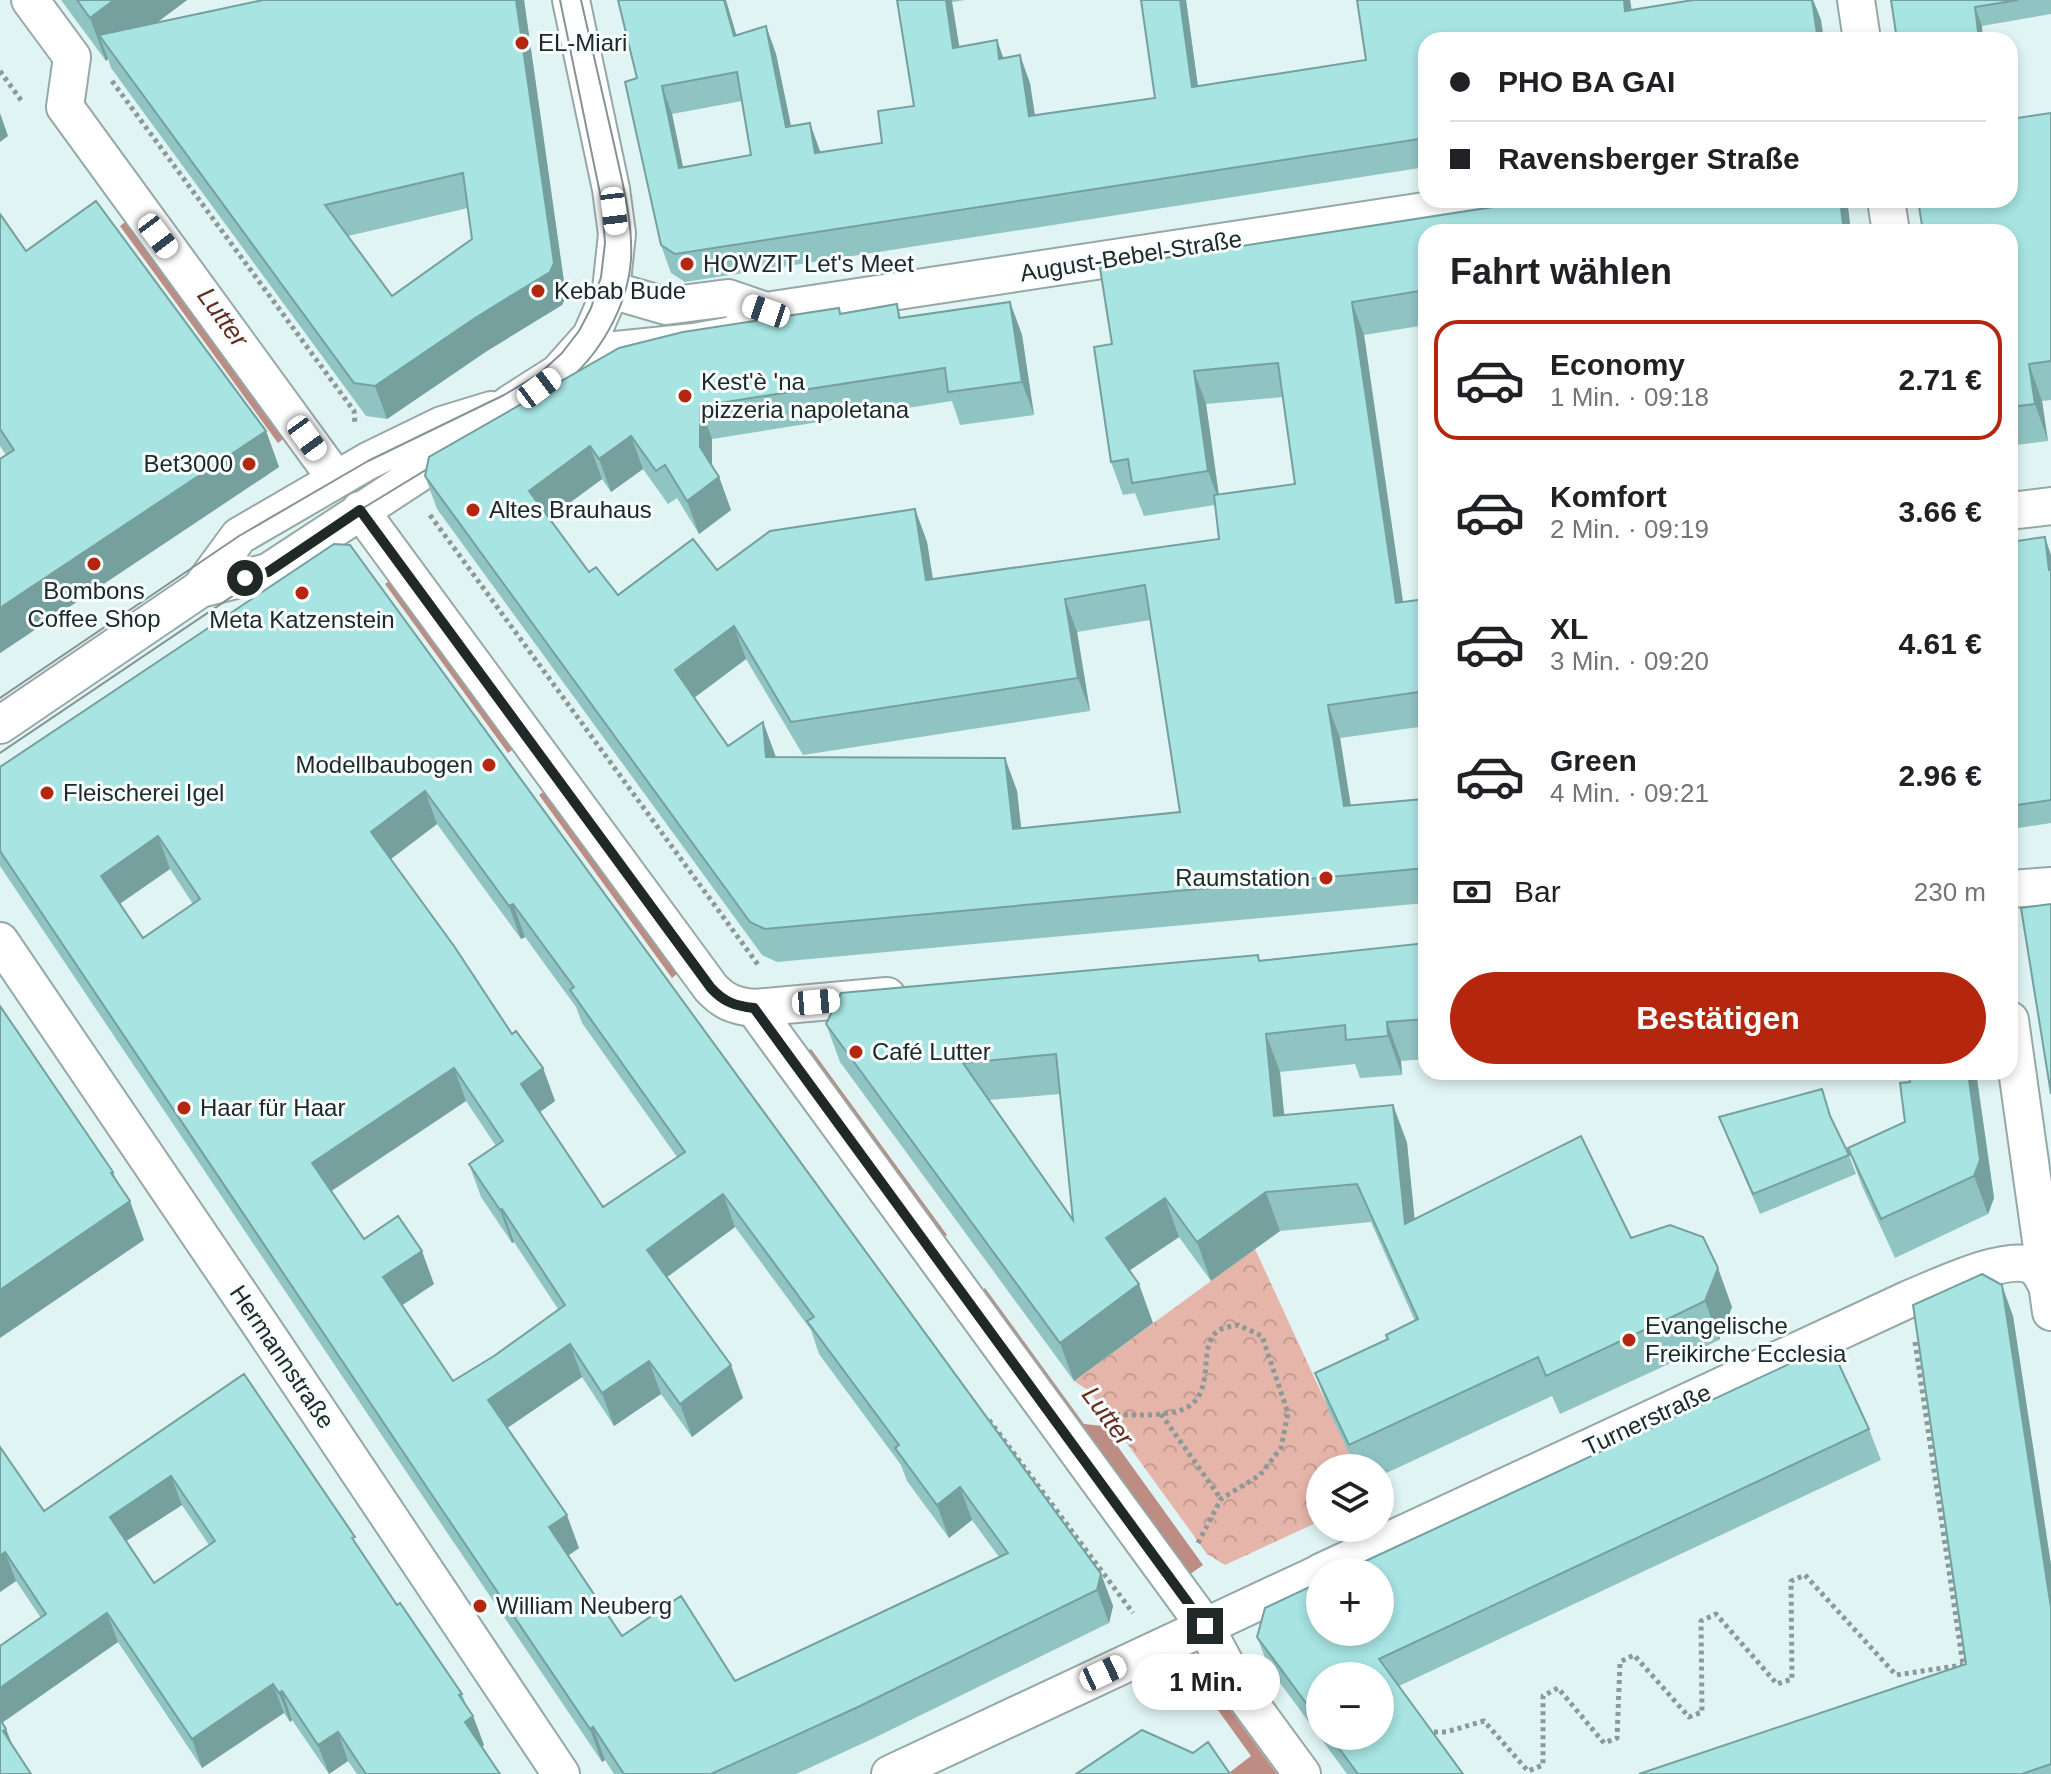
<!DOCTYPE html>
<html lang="de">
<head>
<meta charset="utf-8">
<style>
	:root { --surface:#fff; --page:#f2f2f2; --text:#202124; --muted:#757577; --line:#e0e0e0; --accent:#b4270e }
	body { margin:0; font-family:Helvetica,sans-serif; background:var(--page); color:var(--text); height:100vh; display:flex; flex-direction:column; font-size:30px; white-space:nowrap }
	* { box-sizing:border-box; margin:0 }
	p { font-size:26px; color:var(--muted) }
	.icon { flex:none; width:44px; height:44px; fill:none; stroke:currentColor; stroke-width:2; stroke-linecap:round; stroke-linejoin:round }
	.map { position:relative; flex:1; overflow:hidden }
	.details { position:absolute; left:1418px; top:224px; width:600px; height:856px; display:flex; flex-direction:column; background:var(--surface); border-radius:24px; box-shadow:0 4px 12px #0003 }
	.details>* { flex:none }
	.hud { position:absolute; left:1418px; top:32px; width:600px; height:176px; border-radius:24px; box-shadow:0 4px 12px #0003; display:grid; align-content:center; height:176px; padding:0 32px; background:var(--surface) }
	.tools { position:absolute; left:1306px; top:1454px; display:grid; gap:16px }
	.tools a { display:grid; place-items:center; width:88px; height:88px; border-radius:50%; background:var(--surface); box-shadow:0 4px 12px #0003; font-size:40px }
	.end { position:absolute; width:36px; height:36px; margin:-18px; border:10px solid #212928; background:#fff; box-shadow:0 0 0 4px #fff }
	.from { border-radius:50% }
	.bubble { position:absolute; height:56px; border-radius:28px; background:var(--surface); box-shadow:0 4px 12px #0003; font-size:26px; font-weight:800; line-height:56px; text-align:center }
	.car { position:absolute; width:24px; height:48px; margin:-24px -12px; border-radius:10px; box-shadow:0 0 6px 2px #0007; background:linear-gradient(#fff 24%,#345 0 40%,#fff 0 76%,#345 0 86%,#fff 0) }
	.hud b { display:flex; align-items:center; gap:28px; height:76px; font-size:30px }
	.hud b+b { border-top:2px solid var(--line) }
	.hud i { width:20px; height:20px; background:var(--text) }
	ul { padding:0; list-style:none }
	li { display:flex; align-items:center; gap:24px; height:120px; margin:0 16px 12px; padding:0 16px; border:4px solid transparent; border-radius:24px }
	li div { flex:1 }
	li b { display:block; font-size:30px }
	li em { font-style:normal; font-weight:800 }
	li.current { border-color:var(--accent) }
	li>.icon { width:72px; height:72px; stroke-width:1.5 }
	h2 { padding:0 32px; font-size:36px; line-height:96px }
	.pay { display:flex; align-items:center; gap:20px; height:88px; padding:0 32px; font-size:30px }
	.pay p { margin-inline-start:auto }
	.primary-button { display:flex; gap:16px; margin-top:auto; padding:16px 32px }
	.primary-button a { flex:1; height:92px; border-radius:48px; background:var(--accent); color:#fff; font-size:32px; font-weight:800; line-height:92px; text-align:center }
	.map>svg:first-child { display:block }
	.forest { fill:url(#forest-crowns) }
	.water { fill:#bd8c82 }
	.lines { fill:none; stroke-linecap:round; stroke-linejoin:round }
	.street-casing { stroke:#95a8a7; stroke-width:40 }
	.path { stroke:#8b9a99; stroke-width:5; stroke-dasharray:4 4; stroke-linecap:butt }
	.street { stroke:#fff; stroke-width:36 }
	.tram { stroke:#859392; stroke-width:2 }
	.wall { fill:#90c4c2; fill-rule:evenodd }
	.shaded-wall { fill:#75a09e }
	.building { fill:#a7e4e2; stroke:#75a09e; stroke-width:2; fill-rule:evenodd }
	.route { stroke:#212928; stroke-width:10 }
	.poi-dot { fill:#b4270e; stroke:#f6fefe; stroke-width:3 }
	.labels { text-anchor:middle; stroke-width:6; stroke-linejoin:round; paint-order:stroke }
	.poi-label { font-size:24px; fill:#212928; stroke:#f6fefe; text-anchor:start }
	.street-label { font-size:24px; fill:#212928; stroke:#f6fefe }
	.water-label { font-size:26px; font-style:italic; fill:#692b20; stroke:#f6fefe }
</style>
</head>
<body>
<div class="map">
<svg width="2051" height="1774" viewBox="0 0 2051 1774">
	<defs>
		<pattern id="forest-crowns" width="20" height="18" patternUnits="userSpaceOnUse" patternTransform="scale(2)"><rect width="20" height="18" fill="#e6b5aa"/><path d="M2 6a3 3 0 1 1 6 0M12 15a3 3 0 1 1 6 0" fill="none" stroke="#c59c92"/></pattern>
	</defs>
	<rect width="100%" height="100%" fill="#e0f4f3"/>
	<path class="forest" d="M1255,1249L1356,1468H1320V1521L1225,1565L1207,1554L1089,1391L1074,1381Z"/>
	<path class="water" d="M129,219L287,436L278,443L120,226Z
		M392,579L515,748L508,753L385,584Z
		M546,790L678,973L672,978L539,795Z
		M811,1049L947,1235L941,1239L805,1052Z
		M985,1288L1084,1424L1103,1426L1203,1565L1186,1577L980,1292Z
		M1223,1700L1277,1774H1231L1230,1772L1251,1756L1215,1706Z"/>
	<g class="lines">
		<g class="street-casing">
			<path id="street" d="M30,0L72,57L65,107L336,479
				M1856,0L1862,40
				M1886,200L1891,232
				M611,290L666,306L728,298L766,311
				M577,354L694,342L733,335L766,311L1497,200
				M360,510L711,988C724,1002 735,1006 754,1008L1205,1626L1236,1684L1302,1774
				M2010,511L2051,506
				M200,589L268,572L418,474L511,403L558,373L591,336L611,290L617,234L611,189L571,0
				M0,725L200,589L239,536L368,461L442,425L491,410
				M2010,889L2051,886
				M0,941L264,1330L561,1774
				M754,1008L887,996
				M2010,1020L2051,1312
				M1321,1572L1909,1299C1934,1289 2008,1253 2032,1266C2040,1270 2043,1278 2047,1286
				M890,1774L1320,1573"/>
		</g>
		<path class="path" d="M0,71L23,103
			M112,81L354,411L355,424
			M430,515L759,966
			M1915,1342L1963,1665
			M1100,1413C1122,1415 1175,1419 1192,1404C1215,1383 1197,1346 1219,1330C1224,1327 1233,1326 1238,1325L1262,1336L1288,1413L1281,1448L1260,1475L1221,1499L1197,1545
			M1161,1414L1221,1499
			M989,1420L1133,1613
			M1426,1732H1446L1484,1721L1528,1771L1543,1765V1696L1558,1688L1604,1743L1617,1738L1620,1662L1634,1655L1689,1717L1702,1712L1701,1621L1716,1614L1777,1684L1792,1679L1791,1581L1805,1575L1896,1675L1963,1665"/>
		<use href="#street" class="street"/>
		<path class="tram" d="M562,385C599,357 628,306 631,259C633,221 622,181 614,144C603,96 592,48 581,0
			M0,698L239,536L368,461L504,395L539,374L562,353L579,331L591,308L601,277L605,243L602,203L560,0
			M0,753L360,510L447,457"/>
	</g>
	<path class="wall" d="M61,0H187L157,22L263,0H524L566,296L562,305L487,351L387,419L366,416L111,68L108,59L106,61ZM468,208L472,239L392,296L348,236Z
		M897,0H965L952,2L959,47L1003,58L1030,83L1035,115L1155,98L1186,0L1198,87L1366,60L1357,0H1630L1632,10L1693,0H1813L1821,20L1426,40V167L685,282L671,273L661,245L637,78L737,35L766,26L776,54L791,126L820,152L882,143L914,106ZM742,101L751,155L683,167L672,114Z
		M1891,0H2051V14L1982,26Z
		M2051,113V400L2042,401L2048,441L2010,446V232Z
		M1538,200H1847L1851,232H1426V325L1364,335L1403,602L1426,599V726L1340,738L1351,806L1424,799L1423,794H1426V903L777,962L762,955L437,509L425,476L429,457L619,348L683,332L839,308L841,313L897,304L901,318L1010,302L1022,335L1034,415L960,425L952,401L712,439V466L719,477L731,510L699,534L677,498L668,504L643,469L611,492L602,479L549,518L589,572L596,567L618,595L693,539L717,570L770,531L915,509L927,542L933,579L1219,539L1215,505L1144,516L1135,493L1123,495L1111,462L1094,347L1112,344L1100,268ZM1283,397L1295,484L1219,495L1206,404ZM1150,620L1180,812L1021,829L1017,791L1005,758L776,757L763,722L728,746L694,698L746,659L803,755L1090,711L1077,632Z
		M0,214L26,251L266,431L279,467L0,653V459L6,455L0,446Z
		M350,545L1101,1574L1113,1606L1109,1623L870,1740L796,1774H614L605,1760L602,1762L442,1525L0,866V767ZM437,824L521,939L525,937L576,1007L582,1023L677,1157L603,1207L540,1112L555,1101L543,1068L512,1034L391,859ZM170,869L193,904L143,938L120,904ZM466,1101L496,1146L469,1164L481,1197L512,1243L514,1242L558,1309L494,1356L453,1381L402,1305L434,1284L364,1239L331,1191ZM735,1227L811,1330L819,1354L901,1465L907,1481L949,1538L972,1520L999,1557L735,1681L622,1636L568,1556L579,1548L507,1428L582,1377L614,1426L661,1394L692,1437L743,1398L667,1277Z
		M2051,555V823L2018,828L2010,806Z
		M1426,943V1059L1401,1061L1402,1075L1360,1078L1355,1064L1280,1072L1284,1115L1393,1105L1407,1143L1414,1219L1631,1238L1732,1307L1719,1340L1686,1356L1560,1414L1552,1396L1380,1476V1468H1356L1329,1411L1315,1373L1388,1339L1415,1321L1371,1222L1280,1231L1211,1281L1179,1237L1129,1270L1153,1323L1074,1381L840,1062L826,1024L1260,960ZM1060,1094L1073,1220L989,1100Z
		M1908,1072H1976L1994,1198L1988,1214L1895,1258L1862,1186L1848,1148L1905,1122L1910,1082Z
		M1822,1089L1833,1122L1849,1155L1856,1174L1760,1214L1719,1117Z
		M2013,1316L2051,1565V1774H1639L1966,1664Z
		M244,1374L397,1605L462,1694L466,1705L473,1716L484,1745L482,1747L500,1774H357L348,1761L329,1774L292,1720L290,1722L284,1713L202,1768L118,1642L2,1723L6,1729L13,1746L0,1774V1646L41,1618L16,1581L0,1592V1447L44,1511ZM182,1505L209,1545L154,1583L126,1541Z
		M1869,1429L1881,1460L1399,1686L1463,1774H1347L1269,1668L1257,1637ZM1320,1676L1380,1736H1320Z"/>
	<path class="shaded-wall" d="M114,0H187L114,55L99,35L108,59L106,61L90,18Z
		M516,0H524L566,296L562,305L487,351L387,419L375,386L475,318Z
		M724,0H726L745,64L734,36Z
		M946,0H952V2L964,76L953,48Z
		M1180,0H1186L1202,116L1192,87Z
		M1624,0H1630L1635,39L1625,11Z
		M1812,0H1813L1821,20L1824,40H1818Z
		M1975,7L1982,26L1983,40H1979Z
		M766,26L776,54L797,155L786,127Z
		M997,40L1007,68L999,59Z
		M1020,55L1030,83L1039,144L1029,116Z
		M662,86L672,114L689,196L679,168Z
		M0,113L8,136L0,142Z
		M810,123L820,151L825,181L815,153Z
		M1840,200H1847L1851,232H1844Z
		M1010,302L1022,335L1034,415L1022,382Z
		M1352,302L1364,335L1408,636L1396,603Z
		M2029,364L2042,401L2048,441L2035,404Z
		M1194,371L1206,404L1220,504L1208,471Z
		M700,406L712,439V480L700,447Z
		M266,431L279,467L0,653V608Z
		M631,436L643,469L611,492L599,459Z
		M590,446L602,479L541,524L529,491Z
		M719,477L731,510L699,534L687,501Z
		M915,509L927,542L938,613L926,580Z
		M2045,537L2051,555V574L2049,570Z
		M1065,599L1077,632L1090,711L1078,678Z
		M734,626L746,659L687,703L675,670Z
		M1328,705L1340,738L1356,839L1344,806Z
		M763,722L775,755L778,790L766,757Z
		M1005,758L1017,791L1025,862L1013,829Z
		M425,791L437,824L383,865L371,832Z
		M158,836L170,869L113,908L101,876Z
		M513,904L525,937L521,939L509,906Z
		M1387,1022L1401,1061L1402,1075L1388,1036Z
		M1266,1034L1280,1072L1288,1154L1274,1116Z
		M454,1068L466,1101L324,1196L312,1163Z
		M543,1068L555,1101L533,1117L521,1084Z
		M1968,1072H1976L1994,1198L1988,1214L1974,1176Z
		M1393,1105L1407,1143L1419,1262L1405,1224Z
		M113,1172L125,1204L130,1201L144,1240L0,1338V1290Z
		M1266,1192L1280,1231L1211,1281L1197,1242Z
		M723,1194L735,1227L659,1283L647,1250Z
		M1165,1198L1179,1237L1120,1277L1106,1238Z
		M502,1209L514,1242L512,1243L500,1210Z
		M422,1251L434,1284L395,1310L383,1277Z
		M1718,1268L1732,1307L1719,1340L1705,1301Z
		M1139,1284L1153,1323L1074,1381L1060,1343Z
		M2002,1285L2013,1316L2051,1565V1608Z
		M570,1344L582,1377L500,1433L488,1400Z
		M649,1361L661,1394L614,1426L602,1393Z
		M731,1365L743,1398L692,1437L680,1404Z
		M171,1476L182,1505L120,1545L110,1517Z
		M960,1487L972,1520L949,1538L937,1505Z
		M567,1515L579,1548L561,1560L549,1527Z
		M5,1552L16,1581L0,1592V1556Z
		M1101,1574L1113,1606L1109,1623L1097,1590Z
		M107,1613L118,1642L0,1724V1688Z
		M273,1684L284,1713L202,1768L192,1739Z
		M282,1691L292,1720L290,1722L279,1693Z
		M473,1716L484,1745L476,1751L465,1722Z
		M593,1727L605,1760L602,1762L590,1729Z
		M6,1729L17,1758L3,1731Z
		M338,1732L348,1761L329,1774L318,1745Z"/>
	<path class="building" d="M77,0H114L90,18Z
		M263,0H516L554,263L550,272L475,318L375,386L354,383L99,35ZM463,173L472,239L392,296L325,205Z
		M618,0H724L734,36L766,26L786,127L810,123L815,153L882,143L878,111L914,106L897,0H946L953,48L997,40L999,59L1020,55L1029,116L1155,98L1141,0H1180L1192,87L1366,60L1357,0H1624L1625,11L1693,0H1812L1818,40H1426V138L675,254L661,245L625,82L637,78ZM737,72L751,155L679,168L662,86Z
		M1891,0H2018L1975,7L1979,40H1897Z
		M2051,113V361L2029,364L2035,404L2010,407V232H1923L1918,200H2010V119Z
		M1538,200H1840L1844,232H1426V290L1352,302L1396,603L1426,599V691L1328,705L1344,806L1424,799L1423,794H1426V868L765,929L750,922L425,476L429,457L619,348L683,332L839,308L840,314L897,304L899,318L1010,302L1022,382L948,392L945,368L700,406V447L719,477L687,501L665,465L656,471L631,436L599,459L590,446L529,491L589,572L596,567L618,595L693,539L717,570L770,531L915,509L926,580L1219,539L1214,495L1295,484L1278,363L1194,371L1208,471L1132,483L1128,459L1111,462L1094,347L1112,344L1100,268ZM1145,585L1180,812L1013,829L1005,758L766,757L763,722L728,746L675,670L734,626L791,722L1078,678L1065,599Z
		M96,201L266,431L0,608V459L14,450L0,429V214L26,251Z
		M2045,537L2049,570H2051V800L2010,806V542Z
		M334,544L350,545L1101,1574L1097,1590L858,1707L711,1774H624L593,1727L590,1729L430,1492L0,851V767ZM425,791L509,906L513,904L574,987L570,990L685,1152L603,1207L521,1084L543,1068L516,1031L512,1034L454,946L371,832ZM158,836L200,899L143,938L101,876ZM454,1068L503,1141L469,1164L500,1210L502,1209L565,1305L494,1356L453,1381L383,1277L422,1251L398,1216L364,1239L312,1163ZM723,1194L814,1317L807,1321L899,1445L895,1448L937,1505L960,1487L1008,1553L735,1681L681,1596L622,1636L549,1527L567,1515L488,1400L570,1344L602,1393L649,1361L680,1404L731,1365L647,1250Z
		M2051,904V1094L2021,908Z
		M1426,943V1019L1387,1022L1388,1036L1346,1040L1345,1025L1266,1034L1274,1116L1393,1105L1405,1224L1581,1136L1631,1238L1670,1225L1703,1237L1718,1268L1705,1301L1672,1317L1546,1376L1538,1357L1349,1445L1315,1373L1388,1339L1386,1335L1418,1319L1357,1184L1266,1192L1197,1242L1165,1198L1106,1238L1139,1284L1060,1343L826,1024L841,993L1258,955L1259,961ZM1056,1054L1073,1220L963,1063Z
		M0,1006L113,1172L111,1173L130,1201L0,1290Z
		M1908,1072H1968L1980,1160L1974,1176L1881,1219L1848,1148L1905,1122L1900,1083L1910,1082Z
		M1822,1089L1830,1116L1849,1155L1753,1194L1719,1117Z
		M1982,1274L2002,1285L2051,1608V1764L2022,1774H1639L1966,1664L1913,1305Z
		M1830,1345L1869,1429L1379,1659L1463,1774H1358L1330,1736H1380V1676H1320V1722L1257,1637L1265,1608L1320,1582V1632H1380V1572H1342Z
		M244,1374L355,1537L352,1538L397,1605L400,1603L462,1694L459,1695L473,1716L465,1722L500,1774H366L338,1732L318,1745L282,1691L279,1693L273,1684L192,1739L107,1613L0,1688V1646L46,1614L5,1552L0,1556V1447L44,1511ZM171,1476L215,1541L154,1583L110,1517Z
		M0,1719L6,1729L3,1731L31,1774H0Z
		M1142,1730L1193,1753L1208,1742L1230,1774H1076Z"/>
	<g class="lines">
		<path class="route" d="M245,578L268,572L360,510L711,988C724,1002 735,1006 754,1008L1205,1626"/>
	</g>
	<g class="poi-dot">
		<circle cx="522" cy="43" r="8"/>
		<circle cx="687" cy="264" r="8"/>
		<circle cx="538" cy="291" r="8"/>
		<circle cx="685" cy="396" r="8"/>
		<circle cx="249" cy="464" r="8"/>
		<circle cx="473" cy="510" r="8"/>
		<circle cx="94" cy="564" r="8"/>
		<circle cx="302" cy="593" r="8"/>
		<circle cx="489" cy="765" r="8"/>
		<circle cx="47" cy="793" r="8"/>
		<circle cx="1326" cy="878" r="8"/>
		<circle cx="856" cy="1052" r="8"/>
		<circle cx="184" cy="1108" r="8"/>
		<circle cx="1629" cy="1340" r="8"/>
		<circle cx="480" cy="1606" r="8"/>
	</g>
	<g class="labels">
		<g class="poi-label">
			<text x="538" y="51">EL-Miari</text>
			<text x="703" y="272">HOWZIT Let's Meet</text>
			<text x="554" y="299">Kebab Bude</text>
			<text x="701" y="390">Kest'è 'na<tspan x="701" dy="28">pizzeria napoletana</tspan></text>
			<text x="233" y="472" text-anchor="end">Bet3000</text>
			<text x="489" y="518">Altes Brauhaus</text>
			<text x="94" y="599" text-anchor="middle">Bombons<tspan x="94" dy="28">Coffee Shop</tspan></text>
			<text x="302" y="628" text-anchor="middle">Meta Katzenstein</text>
			<text x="473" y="773" text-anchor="end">Modellbaubogen</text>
			<text x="63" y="801">Fleischerei Igel</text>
			<text x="1310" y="886" text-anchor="end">Raumstation</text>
			<text x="872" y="1060">Café Lutter</text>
			<text x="200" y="1116">Haar für Haar</text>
			<text x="1645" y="1334">Evangelische<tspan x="1645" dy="28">Freikirche Ecclesia</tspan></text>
			<text x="496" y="1614">William Neuberg</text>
		</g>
		<g class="street-label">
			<text transform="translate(1131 256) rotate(-9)" y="8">August-Bebel-Straße</text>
			<text transform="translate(282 1357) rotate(56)" y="8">Hermannstraße</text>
			<text transform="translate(1647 1420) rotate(-25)" y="8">Turnerstraße</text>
		</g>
		<g class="water-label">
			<text transform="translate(223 317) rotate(54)" y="9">Lutter</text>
			<text transform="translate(1108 1416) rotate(53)" y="9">Lutter</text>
		</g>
	</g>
</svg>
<div class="tools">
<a><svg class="icon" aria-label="layers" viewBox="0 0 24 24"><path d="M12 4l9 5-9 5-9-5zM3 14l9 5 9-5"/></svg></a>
<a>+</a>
<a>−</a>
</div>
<i class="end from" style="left:245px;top:578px"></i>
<i class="end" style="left:1205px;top:1626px"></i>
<div class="bubble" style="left:1132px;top:1654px;width:148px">1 Min.</div>
<i class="car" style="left:614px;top:211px;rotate:173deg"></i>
<i class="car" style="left:158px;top:236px;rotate:143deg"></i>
<i class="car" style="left:766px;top:311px;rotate:289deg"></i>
<i class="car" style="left:539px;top:388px;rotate:53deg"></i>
<i class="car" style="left:307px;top:438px;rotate:144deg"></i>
<i class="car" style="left:816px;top:1002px;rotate:85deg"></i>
<i class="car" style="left:1103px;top:1673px;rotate:65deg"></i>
<div class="hud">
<b><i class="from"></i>PHO BA GAI</b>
<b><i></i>Ravensberger Straße</b>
</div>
<section class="details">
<h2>Fahrt wählen</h2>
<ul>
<li class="current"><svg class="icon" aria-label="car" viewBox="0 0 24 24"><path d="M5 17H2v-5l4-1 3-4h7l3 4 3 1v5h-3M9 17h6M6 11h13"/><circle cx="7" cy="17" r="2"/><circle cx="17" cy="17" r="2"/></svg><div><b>Economy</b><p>1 Min. · 09:18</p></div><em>2.71 €</em></li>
<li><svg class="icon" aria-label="car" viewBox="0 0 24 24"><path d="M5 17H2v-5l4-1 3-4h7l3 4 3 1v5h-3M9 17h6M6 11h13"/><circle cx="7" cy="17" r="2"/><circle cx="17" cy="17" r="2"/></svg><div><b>Komfort</b><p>2 Min. · 09:19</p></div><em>3.66 €</em></li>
<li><svg class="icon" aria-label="car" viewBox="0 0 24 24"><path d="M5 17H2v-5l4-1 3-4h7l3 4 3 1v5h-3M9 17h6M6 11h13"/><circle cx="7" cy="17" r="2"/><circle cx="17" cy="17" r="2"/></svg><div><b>XL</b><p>3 Min. · 09:20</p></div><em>4.61 €</em></li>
<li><svg class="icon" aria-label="car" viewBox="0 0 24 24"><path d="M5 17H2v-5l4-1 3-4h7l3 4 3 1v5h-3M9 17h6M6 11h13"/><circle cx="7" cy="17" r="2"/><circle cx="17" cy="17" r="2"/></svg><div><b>Green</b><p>4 Min. · 09:21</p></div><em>2.96 €</em></li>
</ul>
<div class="pay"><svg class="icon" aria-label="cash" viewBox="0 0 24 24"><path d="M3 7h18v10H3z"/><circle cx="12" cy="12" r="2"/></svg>Bar<p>230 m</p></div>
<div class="primary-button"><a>Bestätigen</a></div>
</section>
</div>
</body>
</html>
